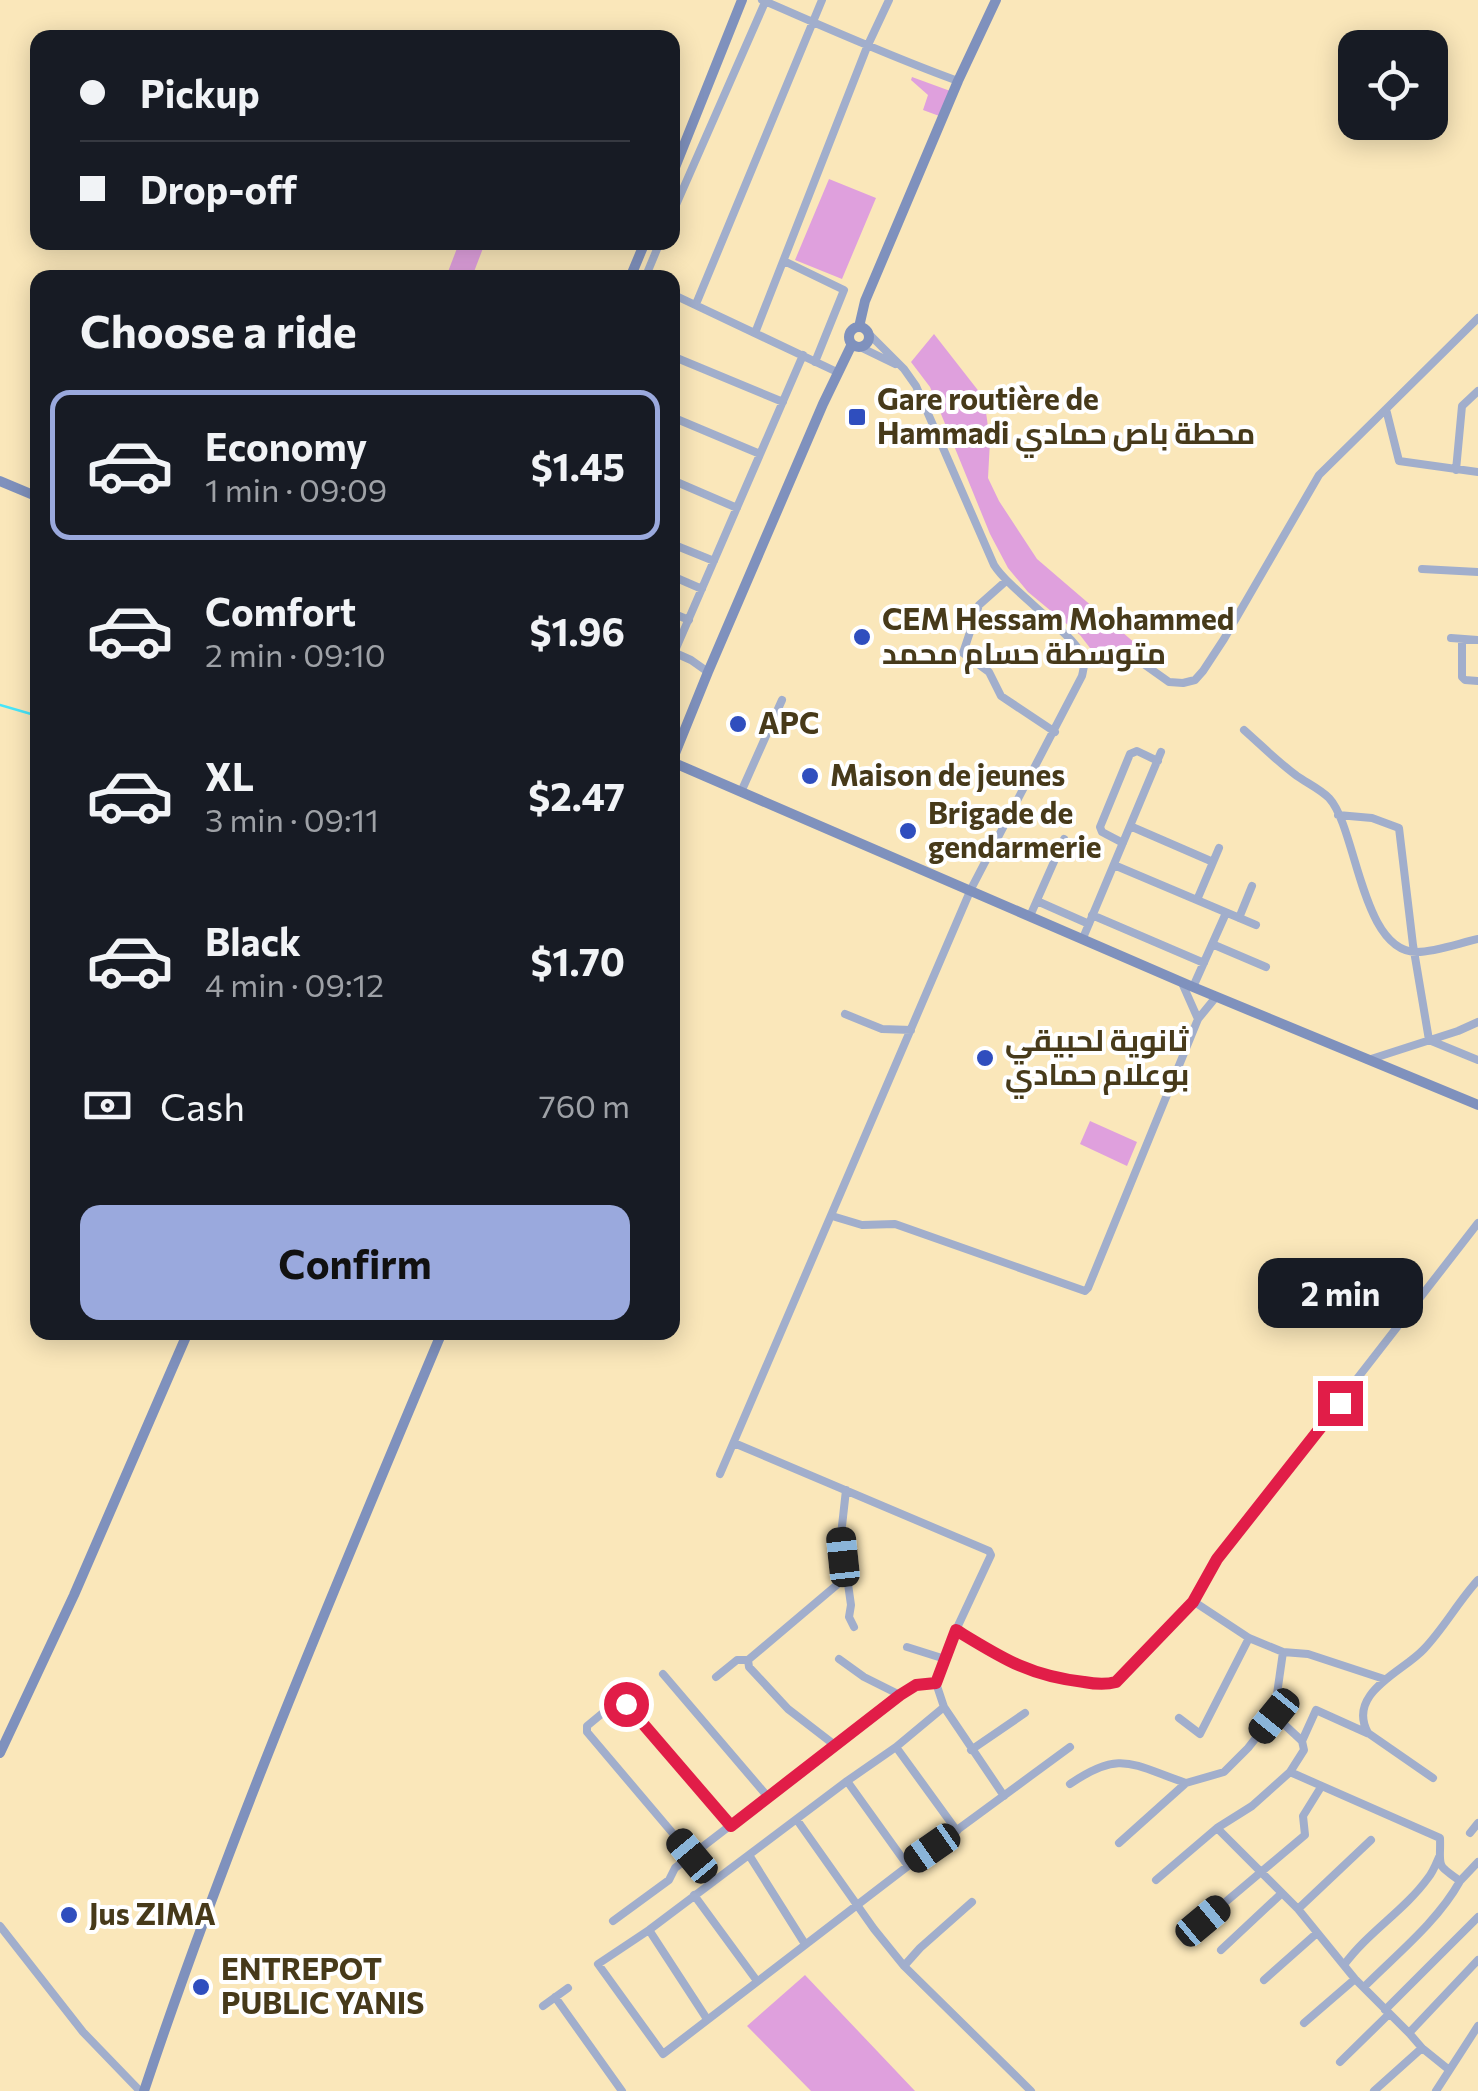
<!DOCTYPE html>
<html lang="en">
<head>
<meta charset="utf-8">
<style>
	:root { --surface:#171b24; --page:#20242c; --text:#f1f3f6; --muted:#9ea1a6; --line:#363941; --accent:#9aa9dd }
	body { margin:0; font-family:Commissioner,Cairo,sans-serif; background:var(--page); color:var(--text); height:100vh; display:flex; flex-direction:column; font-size:38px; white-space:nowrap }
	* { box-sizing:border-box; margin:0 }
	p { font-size:32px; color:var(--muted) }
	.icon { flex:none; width:55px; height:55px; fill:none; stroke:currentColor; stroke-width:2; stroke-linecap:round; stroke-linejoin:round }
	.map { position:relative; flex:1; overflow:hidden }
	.side { position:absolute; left:30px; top:270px; width:650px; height:1070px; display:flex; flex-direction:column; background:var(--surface); border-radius:20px; box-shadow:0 5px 25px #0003 }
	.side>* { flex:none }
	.top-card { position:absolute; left:30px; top:30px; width:650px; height:220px; border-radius:20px; box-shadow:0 5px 25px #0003; display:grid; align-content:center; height:220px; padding:0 50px; background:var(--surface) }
	.tools { position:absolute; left:1338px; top:30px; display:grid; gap:20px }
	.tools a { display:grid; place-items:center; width:110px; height:110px; border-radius:20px; background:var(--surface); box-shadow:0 5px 25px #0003; font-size:50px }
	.end { position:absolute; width:45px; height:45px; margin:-22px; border:12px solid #e11d48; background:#fff; box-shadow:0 0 0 5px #fff }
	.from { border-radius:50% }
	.bubble { position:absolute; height:70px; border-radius:20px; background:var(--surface); box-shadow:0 5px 25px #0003; font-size:32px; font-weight:700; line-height:70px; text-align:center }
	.car { position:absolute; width:30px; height:60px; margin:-30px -15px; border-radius:12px; box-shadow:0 0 8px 2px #0007; background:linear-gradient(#222 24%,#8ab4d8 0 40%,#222 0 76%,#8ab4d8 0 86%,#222 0) }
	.top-card b { display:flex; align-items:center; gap:35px; height:95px; font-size:38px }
	.top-card b+b { border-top:2px solid var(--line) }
	.top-card i { width:25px; height:25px; background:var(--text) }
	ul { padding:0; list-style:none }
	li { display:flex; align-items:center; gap:30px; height:150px; margin:0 20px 15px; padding:0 30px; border:5px solid transparent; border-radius:20px }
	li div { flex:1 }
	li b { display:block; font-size:38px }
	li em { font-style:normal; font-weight:700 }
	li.on { border-color:var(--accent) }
	li>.icon { width:90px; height:90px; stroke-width:1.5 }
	h2 { padding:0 50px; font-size:45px; line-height:120px }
	.pay { display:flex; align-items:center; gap:25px; height:110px; padding:0 50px; font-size:38px }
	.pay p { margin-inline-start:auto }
	.button { display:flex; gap:20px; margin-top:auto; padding:20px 50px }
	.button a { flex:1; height:115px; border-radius:20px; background:var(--accent); color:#111; font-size:40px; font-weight:700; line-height:115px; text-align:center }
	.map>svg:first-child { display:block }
	.green { fill:#dfa0dd }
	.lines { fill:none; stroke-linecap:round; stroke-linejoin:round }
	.stream { stroke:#48e6fa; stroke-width:2.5 }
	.street { stroke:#a1aecc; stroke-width:8 }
	.secondary { stroke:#7f91bd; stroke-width:10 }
	.route { stroke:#e11d48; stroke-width:12 }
	.poi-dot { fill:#2f4ebe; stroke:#fff; stroke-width:4 }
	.labels { text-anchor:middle; stroke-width:8; stroke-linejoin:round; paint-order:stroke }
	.poi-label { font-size:30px; font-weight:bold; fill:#473a1a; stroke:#fff; text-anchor:start }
</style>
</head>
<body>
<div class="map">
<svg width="1478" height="2091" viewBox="0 0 1478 2091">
	<rect width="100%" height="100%" fill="#fae7ba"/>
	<path class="green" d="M912,77L953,92L942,117L923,110L928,95L911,80Z
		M829,179L876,198L842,279L795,260Z
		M459,243H485L472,277H446Z
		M934,334L984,398L990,441L988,478L999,501L1037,559L1143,650L1090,648L1080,635L1028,592L1008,568L990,534L930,387L911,362Z
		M1090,1121L1137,1142L1127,1166L1080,1144Z
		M805,1975L915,2091H811L747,2026Z"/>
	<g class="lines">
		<path class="stream" d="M0,705L38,716"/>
		<path class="street" d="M762,0C827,28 891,57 958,81
			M672,214L766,0
			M784,261L844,290L815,362
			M645,278L660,242
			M672,294L837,372
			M696,304L822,0
			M1478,318L1386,409L1399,461L1478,472
			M755,333L867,47L889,0
			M860,347L895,364
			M672,356L783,402
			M672,417L760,454
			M1456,470L1462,406L1478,391
			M672,480L737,508
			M672,544L714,561
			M1422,569L1478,572
			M672,576L702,589
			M1006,581L979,605L963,653L989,672L1001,696L1055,732
			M672,613L689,620
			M1451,638L1478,640
			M1462,639V677L1465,680L1478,681
			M673,652L691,660L708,672
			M674,653L803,355
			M1084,659L1138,660L1169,682L1183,683L1195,680L1203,671L1224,639L1319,475L1386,409
			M1244,730C1261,745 1278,762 1297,776C1307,783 1320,789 1329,798C1357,828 1361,952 1417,952C1435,952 1460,943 1478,939
			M741,792L782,700
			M1338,815L1372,818L1399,828L1413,945L1429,1040L1478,1060
			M1130,826L1213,862
			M1123,843L1102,832L1100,827L1130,754L1137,751L1158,761
			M1114,865L1256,925
			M1197,900L1219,848
			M1037,901L1089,924
			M1092,915L1204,963
			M1030,916L1064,839
			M1239,918L1252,886
			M1083,938L1161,752
			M1212,944L1266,967
			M1182,983L1198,1019
			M1193,987L1226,913
			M845,1014L882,1029L911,1030
			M1368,1060L1458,1031L1478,1022
			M832,1216L862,1225L895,1224L1085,1291L1088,1288L1198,1019L1216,997
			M734,1443L989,1551L991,1555L956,1630L936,1683L944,1707L1004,1796
			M720,1474L971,889L1082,676C1083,671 1085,665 1084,660C1080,638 1010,591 994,565L916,386L904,369L869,334
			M846,1490L841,1535L851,1605L849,1617L854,1627
			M1193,1601L1217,1559L1478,1223
			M956,1630C997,1654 1029,1676 1077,1682C1100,1684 1109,1688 1128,1672L1193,1601L1249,1638L1283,1652
			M907,1647L945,1659
			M839,1659L864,1677L900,1695
			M663,1674L768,1797
			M716,1677L737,1660H748
			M944,1707L896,1747L847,1781L649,1930L598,1964L663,2054L908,1866L1070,1747
			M1274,1715L1283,1652L1308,1654L1384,1679
			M1179,1718L1200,1734L1249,1638
			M1302,1741L1316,1710L1367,1733
			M836,1746L788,1709L749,1667L748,1660L845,1578
			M896,1747L957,1831
			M971,1750L1025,1713
			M1290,1772L1440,1838C1441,1867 1434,1863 1460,1881C1438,1921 1397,1954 1365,1986
			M1433,1778L1368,1733C1346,1693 1403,1672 1424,1649C1444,1628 1458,1602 1478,1580
			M847,1781L908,1866
			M1070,1784C1121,1749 1132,1765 1186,1783
			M797,1820L874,1929L904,1966L1031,2091
			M1217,1828L1298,1909L1355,1979L1409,2033L1422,2048L1448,2069
			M1470,1833L1478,1823
			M1119,1843L1186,1783L1224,1772L1248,1748L1274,1715L1302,1741L1304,1750L1290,1772L1252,1806L1217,1828L1156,1880
			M749,1855L805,1944
			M692,1856L587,1732V1726L616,1702H621L626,1704L731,1826
			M1460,1881L1478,1862
			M694,1895L757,1981
			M1298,1909L1371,1840
			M613,1921L669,1880L675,1868L900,1695L916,1685L936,1683
			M1203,1921L1305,1835L1303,1816L1321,1787
			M0,1926L83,2032L140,2091
			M649,1930L707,2019
			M1221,1950L1282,1893
			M1344,1965C1368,1932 1404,1911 1428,1878C1433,1872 1436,1864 1439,1857
			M904,1966L920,1948L972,1902
			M1264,1980L1317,1933
			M555,1997L622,2091
			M543,2006L568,1988
			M1385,2010L1478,1917
			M1304,2023L1355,1979
			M1409,2033L1478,1960
			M1340,2062L1389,2014
			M1374,2091L1422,2048
			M1436,2091L1478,2026"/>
		<path class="secondary" d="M672,175L742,0
			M630,278L645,242
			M859,327L865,301L958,81L996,0
			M849 337a10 10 0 1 1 20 0a10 10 0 1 1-20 0Z
			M0,481L38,497
			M672,761L708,672L823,404L852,344
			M672,762L1193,987L1478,1105
			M0,1753L74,1595L188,1332
			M144,2091C230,1833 337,1583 442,1332"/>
	</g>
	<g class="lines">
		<path class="route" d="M626,1704L731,1826L900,1695L916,1685L936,1683L956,1630C1002,1658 1029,1676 1084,1682C1095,1684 1105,1685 1116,1682L1193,1602L1217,1559L1340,1403"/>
	</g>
	<g class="poi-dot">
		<rect x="847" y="407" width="20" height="20" rx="5"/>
		<circle cx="862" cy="637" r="10"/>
		<circle cx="738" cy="724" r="10"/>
		<circle cx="810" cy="776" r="10"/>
		<circle cx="908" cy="831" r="10"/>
		<circle cx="985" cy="1058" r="10"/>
		<circle cx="69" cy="1915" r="10"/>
		<circle cx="201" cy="1987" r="10"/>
	</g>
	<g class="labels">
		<g class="poi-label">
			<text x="877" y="410">Gare routière de<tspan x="877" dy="34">Hammadi محطة باص حمادي</tspan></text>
			<text x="882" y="630">CEM Hessam Mohammed<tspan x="882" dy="34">متوسطة حسام محمد</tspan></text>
			<text x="758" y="734">APC</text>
			<text x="830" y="786">Maison de jeunes</text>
			<text x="928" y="824">Brigade de<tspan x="928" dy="34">gendarmerie</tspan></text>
			<text x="1005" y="1051">ثانوية لحبيقي<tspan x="1005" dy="34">بوعلام حمادي</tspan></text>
			<text x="89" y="1925">Jus ZIMA</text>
			<text x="221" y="1980">ENTREPOT<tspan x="221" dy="34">PUBLIC YANIS</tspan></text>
		</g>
	</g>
</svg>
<div class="tools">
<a><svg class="icon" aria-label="locate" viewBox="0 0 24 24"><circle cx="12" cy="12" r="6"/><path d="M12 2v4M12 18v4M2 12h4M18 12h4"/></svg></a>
</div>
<i class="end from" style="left:626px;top:1704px"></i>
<i class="end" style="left:1340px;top:1403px"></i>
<div class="bubble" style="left:1258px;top:1258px;width:165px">2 min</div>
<i class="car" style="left:843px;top:1557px;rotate:354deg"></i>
<i class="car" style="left:1274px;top:1716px;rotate:219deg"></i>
<i class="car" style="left:932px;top:1848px;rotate:235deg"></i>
<i class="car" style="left:692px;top:1856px;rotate:320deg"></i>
<i class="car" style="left:1203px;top:1921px;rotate:50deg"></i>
<div class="top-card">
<b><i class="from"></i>Pickup</b>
<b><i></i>Drop-off</b>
</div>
<section class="side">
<h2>Choose a ride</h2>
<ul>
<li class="on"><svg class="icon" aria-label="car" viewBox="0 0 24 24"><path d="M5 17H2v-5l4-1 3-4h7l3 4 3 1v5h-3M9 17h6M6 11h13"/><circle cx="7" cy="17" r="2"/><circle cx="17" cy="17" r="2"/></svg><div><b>Economy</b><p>1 min · 09:09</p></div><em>$1.45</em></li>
<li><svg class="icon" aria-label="car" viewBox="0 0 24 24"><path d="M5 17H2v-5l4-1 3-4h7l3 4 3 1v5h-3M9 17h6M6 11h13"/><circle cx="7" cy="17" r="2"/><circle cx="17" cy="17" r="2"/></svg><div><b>Comfort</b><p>2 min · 09:10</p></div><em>$1.96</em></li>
<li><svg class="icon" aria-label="car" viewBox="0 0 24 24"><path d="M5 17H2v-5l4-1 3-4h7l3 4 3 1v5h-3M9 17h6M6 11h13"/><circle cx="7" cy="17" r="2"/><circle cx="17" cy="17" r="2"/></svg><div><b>XL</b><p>3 min · 09:11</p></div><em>$2.47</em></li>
<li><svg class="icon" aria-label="car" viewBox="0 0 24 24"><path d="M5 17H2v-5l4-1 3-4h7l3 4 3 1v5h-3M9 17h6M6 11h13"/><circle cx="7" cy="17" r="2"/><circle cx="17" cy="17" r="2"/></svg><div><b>Black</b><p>4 min · 09:12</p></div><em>$1.70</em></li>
</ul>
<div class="pay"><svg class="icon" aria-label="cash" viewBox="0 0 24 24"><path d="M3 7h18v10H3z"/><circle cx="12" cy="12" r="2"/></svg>Cash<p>760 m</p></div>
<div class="button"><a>Confirm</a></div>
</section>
</div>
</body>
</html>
